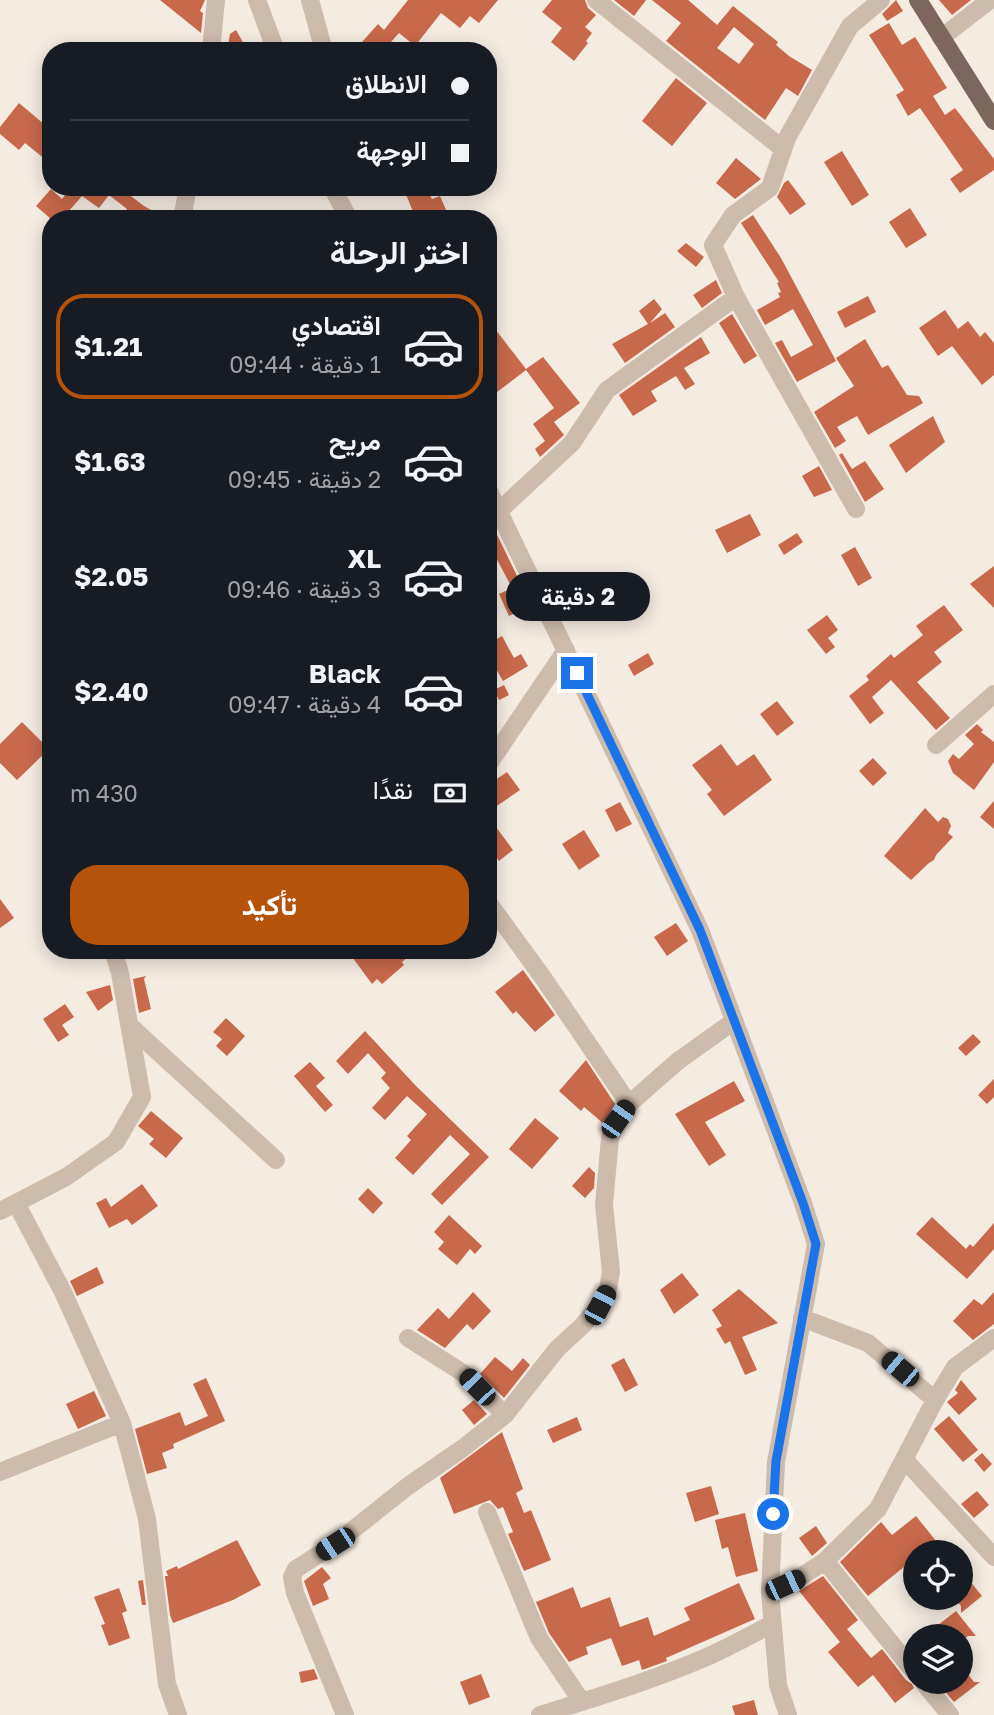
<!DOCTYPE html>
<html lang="ar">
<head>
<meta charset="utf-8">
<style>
	:root { --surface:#171b24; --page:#20242c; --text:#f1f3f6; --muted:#9ea1a6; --line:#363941; --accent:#b45309 }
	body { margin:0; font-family:"Golos Text",Vazirmatn,sans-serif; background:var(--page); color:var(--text); direction:rtl; height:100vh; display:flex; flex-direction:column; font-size:26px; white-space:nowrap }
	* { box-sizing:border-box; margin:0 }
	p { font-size:23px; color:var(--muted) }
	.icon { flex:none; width:38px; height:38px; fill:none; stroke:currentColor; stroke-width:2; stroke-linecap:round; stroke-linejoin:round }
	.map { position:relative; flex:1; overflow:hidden; direction:ltr }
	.sheet { position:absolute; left:42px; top:210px; width:455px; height:749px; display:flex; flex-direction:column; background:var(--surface); border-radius:28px; box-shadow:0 4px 18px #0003; direction:rtl }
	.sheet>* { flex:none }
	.banner { position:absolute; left:42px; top:42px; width:455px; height:154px; border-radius:28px; box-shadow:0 4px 18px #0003; direction:rtl; display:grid; align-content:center; height:154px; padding:0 28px; background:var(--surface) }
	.fabs { position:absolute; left:903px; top:1540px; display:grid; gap:14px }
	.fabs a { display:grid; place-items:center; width:70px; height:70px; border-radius:50%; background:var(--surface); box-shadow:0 4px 18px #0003; font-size:35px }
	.end { position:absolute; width:32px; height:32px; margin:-16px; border:9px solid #1a73e8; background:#fff; box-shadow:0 0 0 4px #fff }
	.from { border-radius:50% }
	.bubble { position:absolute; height:49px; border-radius:24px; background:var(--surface); box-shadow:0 4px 18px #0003; font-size:23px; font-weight:700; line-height:49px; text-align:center; direction:rtl }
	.car { position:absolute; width:21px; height:42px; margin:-21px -10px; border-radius:9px; box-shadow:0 0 5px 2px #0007; background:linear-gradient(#222 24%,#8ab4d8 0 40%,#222 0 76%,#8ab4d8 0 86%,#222 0) }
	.banner b { display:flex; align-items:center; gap:24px; height:66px; font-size:26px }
	.banner b+b { border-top:2px solid var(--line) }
	.banner i { width:18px; height:18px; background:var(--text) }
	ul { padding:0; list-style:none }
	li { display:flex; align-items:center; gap:21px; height:105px; margin:0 14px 10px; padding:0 14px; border:4px solid transparent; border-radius:28px }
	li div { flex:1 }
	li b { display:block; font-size:26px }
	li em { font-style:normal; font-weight:700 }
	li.active { border-color:var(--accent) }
	li>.icon { width:63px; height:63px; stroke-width:1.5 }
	h2 { padding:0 28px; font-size:32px; line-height:84px }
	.pay { display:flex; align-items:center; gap:18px; height:77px; padding:0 28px; font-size:26px }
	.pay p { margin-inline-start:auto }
	.cta { display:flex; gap:14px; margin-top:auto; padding:14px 28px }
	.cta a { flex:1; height:80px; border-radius:28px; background:var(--accent); color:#fff; font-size:28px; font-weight:700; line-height:80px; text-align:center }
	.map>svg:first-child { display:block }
	.building { fill:#c8694b; fill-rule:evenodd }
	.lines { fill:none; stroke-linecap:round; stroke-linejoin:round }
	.minor { stroke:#cdbbac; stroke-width:18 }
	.major { stroke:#7d675c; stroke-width:18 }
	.route { stroke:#1a73e8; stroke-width:9 }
</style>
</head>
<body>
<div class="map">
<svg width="994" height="1715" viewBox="0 0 994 1715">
	<rect width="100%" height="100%" fill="#f4ebe1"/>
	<path class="building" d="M160,0H205L200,11L203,13L201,33Z
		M408,0H498L479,23L470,16L460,28L441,13L415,46L399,33L383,51H354L378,24L384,30Z
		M552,0H585L588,8L596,15L585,27L592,33L586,41L588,43L574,61L551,42L562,28L542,12Z
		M614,0H646L634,16Z
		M652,0H688L717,25L733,6L778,42L776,45L789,56L812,70L798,96L786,88L765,120L666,41L681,23ZM734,27L754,44L739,64L717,48Z
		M896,0L903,11L887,21L882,14Z
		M939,0H971L952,15Z
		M889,23L902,45L915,37L947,88L933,96L945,115L955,108L994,159V170L960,193L950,179L963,170L920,108L908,116L896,95L904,90L869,35Z
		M236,30L248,51H227L230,34Z
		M676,78L707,103L672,146L642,121Z
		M19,103L51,130V164L25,143L19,150L0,134V127Z
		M842,151L869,195L852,206L824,162Z
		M736,158L761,179L735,199L716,183Z
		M788,180L806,204L790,215L777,197L784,183Z
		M71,187H119L144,206L167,219H120L127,209L109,195L99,208L82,196L62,219H51L36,206L51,189L62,199Z
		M403,187H426L432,199L440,196L450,219H416Z
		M910,208L927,235L906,248L889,222Z
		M753,215L781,258L836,361L797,382L775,343L782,340L791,357L813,345L793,309L765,325L757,310L780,297L778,293L781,292L777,283L779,282L741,223Z
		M686,243L704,257L696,267L677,251Z
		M716,280L722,293L702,308L693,295Z
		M868,296L876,312L845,328L837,312Z
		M654,299L662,309L650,323L665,313L675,327L625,363L612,344L648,324L639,311Z
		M945,310L958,329L968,321L980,337L985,332L994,343V375L982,385L952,346L938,356L919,328Z
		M732,314L757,356L744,364L719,323Z
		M488,320L526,369L543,357L580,403L554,422L564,435L540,457L535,449L545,441L533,424L554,408L526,370L497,392L488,381Z
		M701,337L710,353L684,368L695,384L685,390L676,376L651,391L657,401L633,416L619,395Z
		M865,339L882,368L888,365L907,395L919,396L923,403L868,435L857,416L837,427L846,441L835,448L814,412L854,386L836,358Z
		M933,416L945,442L906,473L889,445Z
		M842,453L852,469L865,461L884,489L865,502L839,455Z
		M819,466L832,490L814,497L802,476Z
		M750,514L761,535L727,553L715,530Z
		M488,516L536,615L524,621L519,611L509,616L499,594L512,588L492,550L488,552Z
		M797,533L803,542L784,555L778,545Z
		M855,547L872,578L858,586L841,555Z
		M994,566V608L970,584Z
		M944,605L963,630L934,652L942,662L917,682L950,718L936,730L891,680L872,697L884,713L870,724L849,696L869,680L866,676L891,654L894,658L923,635L916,626Z
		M827,615L838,630L828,638L835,647L826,654L807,630Z
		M502,636L514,658L521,654L528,666L503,681L488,655V644Z
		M648,653L654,664L634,676L628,665Z
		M504,685L509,695L499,700L494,690Z
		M777,701L794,723L777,736L760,714Z
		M22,722L49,749L17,780L0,763V744Z
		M977,724L983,730L981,732L994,742V762L974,790L953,773L948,761L953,754L959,759L974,744L965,735Z
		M721,744L737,766L754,754L772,780L724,816L707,794L712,790L692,765Z
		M873,758L887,773L873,786L859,771Z
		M507,772L520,790L488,812V785Z
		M994,801V829L980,817Z
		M620,802L632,824L616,832L605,810Z
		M925,808L938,822L943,817L948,819L951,826L948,833L953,837L936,855L934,860L929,863L911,880L884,856Z
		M488,816L513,850L499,861L488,846Z
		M584,830L600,856L579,870L562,844Z
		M0,899L14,918L0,928Z
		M676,923L688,941L667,956L654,937Z
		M347,950H416L402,962L404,965L382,984L377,979L372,984Z
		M523,970L555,1015L535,1032L516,1011L513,1014L495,992Z
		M146,976L144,979L151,1009L139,1013L133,979Z
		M110,985L113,1000L98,1011L86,992Z
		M65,1004L74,1017L62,1025L69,1035L58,1042L43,1019Z
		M226,1018L245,1036L227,1056L216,1046L222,1039L213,1032Z
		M365,1031L416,1086L489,1157L442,1205L431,1194L470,1154L450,1135L413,1175L395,1158L411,1140L407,1136L427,1114L407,1096L385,1120L372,1108L390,1088L381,1078L386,1073L368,1053L348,1074L336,1061Z
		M973,1034L981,1042L966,1056L958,1048Z
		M586,1060L615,1104L604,1124L584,1107L581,1111L559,1091Z
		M310,1062L325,1078L316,1086L333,1105L325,1112L294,1076Z
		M994,1079V1097L987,1104L978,1095Z
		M734,1081L745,1101L705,1122L726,1155L709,1166L675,1114Z
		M151,1111L183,1138L166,1158L149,1144L154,1139L138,1126Z
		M535,1118L559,1138L532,1169L509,1149Z
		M589,1167L595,1173L594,1188L585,1198L572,1186Z
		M142,1184L158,1206L132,1225L127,1219L109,1228L96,1203L106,1198L111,1207Z
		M368,1188L383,1203L373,1214L358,1199Z
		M449,1215L482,1246L475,1254L470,1249L457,1265L438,1249L444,1242L434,1232Z
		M932,1217L966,1249L970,1244L973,1247L994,1223V1249L967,1279L916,1234Z
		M97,1267L104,1283L77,1296L70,1281Z
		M682,1273L699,1295L674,1314L660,1290Z
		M739,1289L778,1323L742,1337L757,1370L745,1375L730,1341L725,1344L716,1329L722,1326L712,1310Z
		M473,1292L491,1311L473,1330L467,1324L445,1348L417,1330L438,1308L449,1319Z
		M994,1292V1324L973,1340L953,1321L974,1299L982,1305Z
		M495,1357L512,1371L523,1358L530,1365L504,1398L480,1374Z
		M624,1358L638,1385L625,1392L611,1365Z
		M206,1378L225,1421L173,1444L174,1448L162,1453L167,1468L147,1474L135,1429L180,1412L185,1426L208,1416L193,1384Z
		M961,1380L977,1399L959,1415L947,1402L958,1393L955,1390Z
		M94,1391L106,1416L78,1429L66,1404Z
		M474,1400L487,1414L474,1425L462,1410Z
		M949,1416L978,1450L963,1462L934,1429Z
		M577,1417L582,1430L553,1443L547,1430Z
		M502,1432L523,1489L516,1493L524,1513L531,1510L551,1560L524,1571L508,1534L513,1532L503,1507L498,1509L490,1500L454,1514L440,1478Z
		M982,1453L992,1464L984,1472L974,1460Z
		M711,1486L719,1514L695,1522L686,1493Z
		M977,1491L989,1505L974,1518L961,1504Z
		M745,1513L758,1571L736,1577L728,1547L722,1549L715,1520Z
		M916,1516L936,1541L922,1552H915V1558L868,1596L840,1562L881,1522L892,1535Z
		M816,1526L827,1543L812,1556L799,1538Z
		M237,1540L261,1585L233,1600L173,1623L170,1615L165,1576H168L166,1571L177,1566L178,1569Z
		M322,1567L331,1578L323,1584L329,1599L313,1606L304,1581Z
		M961,1570L982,1596L961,1613V1606L954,1598H961Z
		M823,1576L858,1620L847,1629L871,1658L882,1649L906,1680L912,1684L914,1688L895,1703L873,1675L858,1687L828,1652L840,1642L799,1591Z
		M143,1580L146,1605H142L138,1581Z
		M739,1583L755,1619L666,1658L667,1661L642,1670L639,1660L622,1666L611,1638L586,1647L588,1654L569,1662L549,1633L536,1602L573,1587L581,1608L610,1597L620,1627L648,1617L654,1636L690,1620L684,1608Z
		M119,1588L127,1611L122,1613L130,1638L109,1646L101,1625L105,1624L94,1597Z
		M956,1611L976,1636H968L961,1642V1636H924Z
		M961,1665L974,1682H980L954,1702L937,1682H961Z
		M314,1669L318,1679L301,1683L299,1672Z
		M481,1674L490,1697L469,1705L460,1682Z
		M754,1700L758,1715H735L732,1706Z"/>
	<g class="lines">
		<path class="minor" d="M257,0L276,51
			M310,0L324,51
			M596,0L783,149
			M941,38L990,0
			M211,51L216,0
			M332,187L349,219
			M182,219L188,187
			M488,489L700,930L803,1203L816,1244L776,1462L770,1592L778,1685L788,1715
			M856,509L736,297L713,245L733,215L770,188L787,138L850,26L881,0
			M499,511L572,443L607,390L736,297
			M936,745L994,694
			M488,765L566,650
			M488,902L544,979L629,1104
			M113,950L120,973L142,1097L116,1142L66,1177L16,1203L63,1292L122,1423L147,1519L167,1684L178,1715
			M129,1025L276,1160
			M0,1211L16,1203
			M802,1318L868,1343L935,1400
			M408,1338L463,1373L505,1415
			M904,1459L994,1557
			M0,1472L122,1423
			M487,1512L539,1638L582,1702
			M825,1561L915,1673
			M770,1592L799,1578L825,1561L878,1509L935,1400L955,1367L994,1338
			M923,1682L950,1715
			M345,1715L295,1593L292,1577L296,1569L335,1544L408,1486L463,1448L505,1415L557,1349L582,1326L600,1305L608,1289L611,1272L604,1205L610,1138L618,1119L629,1104L678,1061L734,1021
			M540,1715C597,1697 654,1680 709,1656C731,1646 751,1635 772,1624"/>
		<path class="major" d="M918,0L994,121"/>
	</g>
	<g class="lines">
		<path class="route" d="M577,673L700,930L803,1203L816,1244L776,1461L773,1514"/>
	</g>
</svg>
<div class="fabs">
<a><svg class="icon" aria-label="locate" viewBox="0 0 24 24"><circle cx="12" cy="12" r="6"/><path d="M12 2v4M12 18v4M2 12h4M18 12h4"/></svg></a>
<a><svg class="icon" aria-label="layers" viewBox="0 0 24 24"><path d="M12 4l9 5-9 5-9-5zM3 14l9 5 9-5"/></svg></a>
</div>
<i class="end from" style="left:773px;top:1514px"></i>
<i class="end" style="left:577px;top:673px"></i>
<div class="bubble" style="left:506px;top:572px;width:144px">2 دقيقة</div>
<i class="car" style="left:618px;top:1119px;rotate:35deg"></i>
<i class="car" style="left:600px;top:1305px;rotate:28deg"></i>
<i class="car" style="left:900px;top:1369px;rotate:310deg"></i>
<i class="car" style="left:477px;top:1387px;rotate:316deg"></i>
<i class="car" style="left:335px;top:1544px;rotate:237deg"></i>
<i class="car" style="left:785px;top:1585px;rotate:65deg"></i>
<div class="banner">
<b><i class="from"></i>الانطلاق</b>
<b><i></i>الوجهة</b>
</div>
<section class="sheet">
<h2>اختر الرحلة</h2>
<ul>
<li class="active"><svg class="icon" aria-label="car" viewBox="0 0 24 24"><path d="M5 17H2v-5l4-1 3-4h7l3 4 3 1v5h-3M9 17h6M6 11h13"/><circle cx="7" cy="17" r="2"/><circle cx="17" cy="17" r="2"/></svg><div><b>اقتصادي</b><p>1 دقيقة · 09:44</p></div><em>$1.21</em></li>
<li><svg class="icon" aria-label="car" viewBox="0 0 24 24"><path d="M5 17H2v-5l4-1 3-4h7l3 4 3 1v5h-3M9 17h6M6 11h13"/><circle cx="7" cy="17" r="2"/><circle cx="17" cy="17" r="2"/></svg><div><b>مريح</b><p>2 دقيقة · 09:45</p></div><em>$1.63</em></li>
<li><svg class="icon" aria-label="car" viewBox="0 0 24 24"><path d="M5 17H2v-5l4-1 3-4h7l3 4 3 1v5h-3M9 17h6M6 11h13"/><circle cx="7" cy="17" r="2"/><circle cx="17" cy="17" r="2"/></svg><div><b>XL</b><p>3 دقيقة · 09:46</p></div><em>$2.05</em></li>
<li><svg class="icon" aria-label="car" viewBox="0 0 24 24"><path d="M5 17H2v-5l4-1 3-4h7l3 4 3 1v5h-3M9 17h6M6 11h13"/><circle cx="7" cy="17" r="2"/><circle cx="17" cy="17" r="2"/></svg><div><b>Black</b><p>4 دقيقة · 09:47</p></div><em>$2.40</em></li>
</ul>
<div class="pay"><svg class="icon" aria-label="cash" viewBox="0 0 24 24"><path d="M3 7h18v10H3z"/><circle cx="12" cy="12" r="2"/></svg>نقدًا<p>430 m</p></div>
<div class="cta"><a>تأكيد</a></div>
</section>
</div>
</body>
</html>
